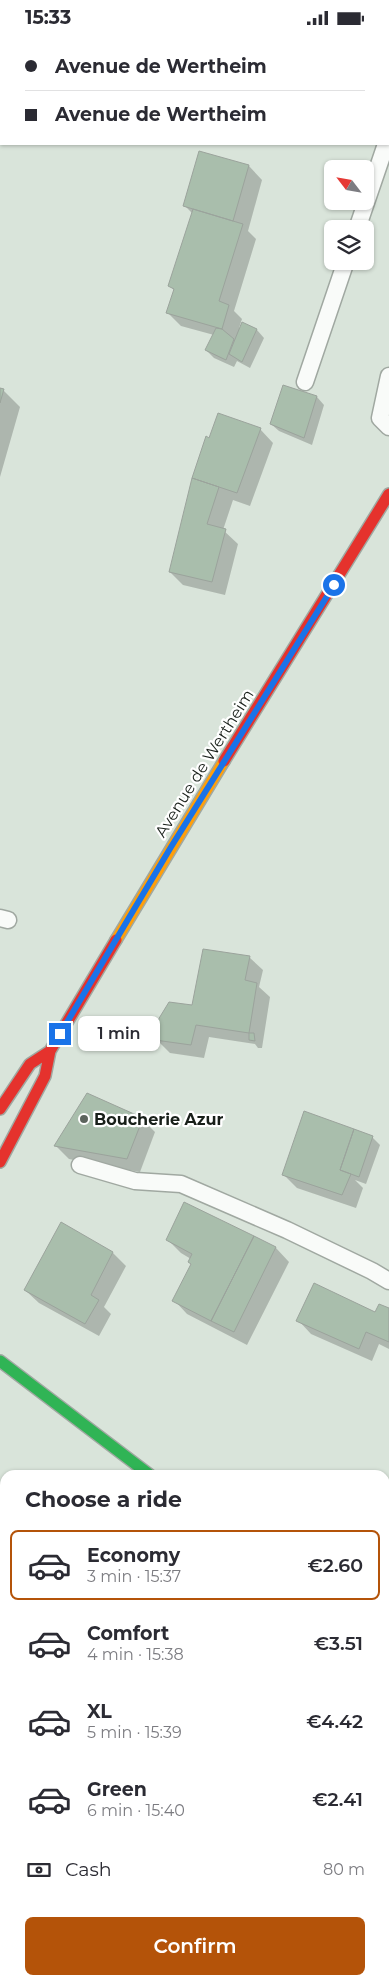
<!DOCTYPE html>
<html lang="en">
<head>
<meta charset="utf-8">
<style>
	:root { --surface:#fff; --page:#f2f2f3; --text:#2b2b33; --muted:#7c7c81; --line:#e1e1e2; --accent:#b45309 }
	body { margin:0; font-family:Montserrat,sans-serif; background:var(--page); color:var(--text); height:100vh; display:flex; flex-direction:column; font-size:19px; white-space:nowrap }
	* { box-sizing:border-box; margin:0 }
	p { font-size:16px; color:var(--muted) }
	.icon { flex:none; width:28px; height:28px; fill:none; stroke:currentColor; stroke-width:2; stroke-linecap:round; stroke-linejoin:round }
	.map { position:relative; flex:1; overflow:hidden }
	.drawer { position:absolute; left:0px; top:1435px; width:390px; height:515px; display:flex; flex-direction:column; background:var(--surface); border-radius:15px 15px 0 0; box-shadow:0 1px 4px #0004 }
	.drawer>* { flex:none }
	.top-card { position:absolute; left:0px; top:0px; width:390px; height:110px; box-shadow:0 1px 4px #0004; display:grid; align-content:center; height:110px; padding:0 25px; background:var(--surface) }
	.needle { width:32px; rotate:301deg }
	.controls { position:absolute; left:324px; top:125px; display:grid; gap:10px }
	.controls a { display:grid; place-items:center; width:50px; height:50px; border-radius:8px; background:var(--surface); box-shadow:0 1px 4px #0004; font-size:25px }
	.end { position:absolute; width:22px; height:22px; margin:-11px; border:6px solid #1a73e8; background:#fff; box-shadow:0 0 0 2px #fff }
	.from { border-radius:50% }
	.bubble { position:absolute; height:35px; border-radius:8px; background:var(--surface); box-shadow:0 1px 4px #0004; font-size:16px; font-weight:600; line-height:35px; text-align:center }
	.top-card b { display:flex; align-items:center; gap:18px; height:48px; font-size:19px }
	.top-card b+b { border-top:1px solid var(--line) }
	.top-card i { width:12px; height:12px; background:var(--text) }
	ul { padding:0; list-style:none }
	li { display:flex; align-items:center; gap:15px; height:70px; margin:0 10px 8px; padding:0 15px; border:2px solid transparent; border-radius:8px }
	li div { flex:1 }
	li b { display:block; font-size:19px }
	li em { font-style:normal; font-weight:600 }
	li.selected { border-color:var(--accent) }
	li>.icon { width:45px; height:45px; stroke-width:1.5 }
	h2 { padding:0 25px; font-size:22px; line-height:60px }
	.pay { display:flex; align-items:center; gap:12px; height:55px; padding:0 25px; font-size:19px }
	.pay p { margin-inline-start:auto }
	.action { display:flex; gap:10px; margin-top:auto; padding:10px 25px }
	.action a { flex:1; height:58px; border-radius:8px; background:var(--accent); color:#fff; font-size:20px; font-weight:600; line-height:58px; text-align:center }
	.status { display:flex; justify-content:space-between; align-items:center; height:35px; padding:0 25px; background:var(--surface); direction:ltr }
	.status svg { height:14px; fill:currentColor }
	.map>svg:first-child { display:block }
	.shadow { fill:#0003 }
	.building { fill:#a9beac; stroke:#9ba39c }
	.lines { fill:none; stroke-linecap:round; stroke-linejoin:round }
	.lane-casing { stroke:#a0a8a1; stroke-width:19 }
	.street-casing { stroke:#a0a8a1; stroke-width:30 }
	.fast-casing { stroke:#a0a8a1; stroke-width:14 }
	.slow-casing { stroke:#a0a8a1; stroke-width:14 }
	.jam-casing { stroke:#a0a8a1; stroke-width:14 }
	.lane { stroke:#f9fbf9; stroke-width:16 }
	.street { stroke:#f9fbf9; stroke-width:28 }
	.fast { stroke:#30b455; stroke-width:11 }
	.slow { stroke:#ff9f0a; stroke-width:11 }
	.jam { stroke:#e5322d; stroke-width:11 }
	.route { stroke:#1a73e8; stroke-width:6 }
	.poi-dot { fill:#5c645d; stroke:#fff; stroke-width:2 }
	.labels { text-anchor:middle; stroke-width:4.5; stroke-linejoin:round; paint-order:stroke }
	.street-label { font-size:16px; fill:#181f19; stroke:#fff }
	.poi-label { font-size:16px; font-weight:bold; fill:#181f19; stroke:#fff; text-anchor:start }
</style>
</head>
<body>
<div class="status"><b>15:33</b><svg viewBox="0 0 49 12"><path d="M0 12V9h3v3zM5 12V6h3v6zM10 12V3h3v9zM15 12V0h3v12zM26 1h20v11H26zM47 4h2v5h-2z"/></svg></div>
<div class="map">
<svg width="389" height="1950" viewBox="0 0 389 1950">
	<rect width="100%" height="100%" fill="#d9e4da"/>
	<path class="shadow" d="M224,0H319L323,1H223Z
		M200,117L249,131L262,145L248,196L256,204L234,276L242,284L239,293L257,295L264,303L250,333L237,326L234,332L214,323L206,315L214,300L181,291L168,278L175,256L169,250L193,179L185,171Z
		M0,354L3,355L20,372L0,442Z
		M317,362L324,370L312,410L279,396L271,389Z
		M260,394L273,408L250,471L233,465L223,495L238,509L225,560L183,550L170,537L193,443L207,403L210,405Z
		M249,922L263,935L259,952L270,962L262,1013H258L255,1009L209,1002L204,1023L170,1018L157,1005Z
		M142,1084L155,1097L140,1137L69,1124L56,1111Z
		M372,1102L380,1110L366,1149L355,1145L363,1153L356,1173L297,1153L283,1139Z
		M184,1168L276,1213L289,1227L247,1310L187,1279L174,1265L192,1229L191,1224L181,1218L168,1205Z
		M113,1218L126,1231L104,1272L111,1279L99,1301L39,1268L25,1255Z
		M389,1275V1314L379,1309L372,1326L311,1299L298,1285L376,1279Z
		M385,1730H389V1808H385Z
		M0,1778L5,1781V1828L0,1836Z
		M385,1845H389V1949L355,1950L350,1945H385Z
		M135,1945H311L305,1946V1950H137Z"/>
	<path class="building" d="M222,0H294L222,1Z
		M294,0H323L327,1H293Z
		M199,116L249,130L233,186L183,171Z
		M193,174L243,189L219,266L229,270L222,294L166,278L174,254L168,251Z
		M242,287L257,294L242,327L229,319Z
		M216,293L222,294L234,304L226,325L205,315Z
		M283,350L317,361L304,403L270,389Z
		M0,353L4,354L0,368Z
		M218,378L261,393L237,458L192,443L206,401L209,403Z
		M192,443L219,452L207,489L226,494L212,547L169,537Z
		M203,914L250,921L245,945L257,948L249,998L196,990L191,1010L155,1005L158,985L169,967L192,970Z
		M249,998H254L255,1006L249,1005Z
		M87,1058L143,1083L127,1124L54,1111Z
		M304,1076L354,1094L340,1135L351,1139L342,1160L282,1140Z
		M354,1094L373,1101L359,1142L340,1135Z
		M184,1167L254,1201L211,1286L172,1266L191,1229L188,1227L192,1219L166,1205Z
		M61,1187L113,1217L91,1260L99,1265L85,1289L24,1255Z
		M254,1201L276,1212L234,1297L211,1286Z
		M314,1248L375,1277L379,1269L389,1273V1307L366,1297L359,1314L296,1286Z
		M385,1728H389V1793H385Z
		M0,1777L5,1780V1784L0,1792Z
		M385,1844H389V1933H385Z
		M134,1945H188L170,1950H136Z"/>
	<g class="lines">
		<g class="lane-casing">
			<path id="lane" d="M357,194L386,109
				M389,341L380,383L389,392
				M305,347L346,226
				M0,883L8,885
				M80,1130L135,1146L181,1149L287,1195L372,1236L389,1246
				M0,1470L5,1472"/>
		</g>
		<g class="street-casing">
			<path id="street" d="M385,1619L389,1622
				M385,1696H389
				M385,1819H389"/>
		</g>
		<g class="fast-casing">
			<path id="fast" d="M0,1326L150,1440"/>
		</g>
		<g class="slow-casing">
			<path id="slow" d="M116,905L224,726"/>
		</g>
		<g class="jam-casing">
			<path id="jam" d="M224,726L389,459
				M0,1074L30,1029L50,1016
				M0,1127L45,1041L50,1016L116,905"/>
		</g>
		<use href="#lane" class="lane"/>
		<use href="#street" class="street"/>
		<use href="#fast" class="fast"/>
		<use href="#slow" class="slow"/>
		<use href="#jam" class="jam"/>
	</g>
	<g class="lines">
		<path class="route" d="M60,999L171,812L334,550"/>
	</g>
	<circle class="poi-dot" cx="84" cy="1084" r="5"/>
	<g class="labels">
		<g class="street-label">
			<text transform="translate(204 728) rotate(-58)" y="6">Avenue de Wertheim</text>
		</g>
		<g class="poi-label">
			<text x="94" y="1090">Boucherie Azur</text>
		</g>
	</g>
</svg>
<div class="controls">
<a><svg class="needle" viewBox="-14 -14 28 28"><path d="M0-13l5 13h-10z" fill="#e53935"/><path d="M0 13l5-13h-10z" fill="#7c7c81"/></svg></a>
<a><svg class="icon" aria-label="layers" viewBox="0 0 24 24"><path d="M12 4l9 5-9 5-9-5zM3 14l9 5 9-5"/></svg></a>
</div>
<i class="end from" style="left:334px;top:550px"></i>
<i class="end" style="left:60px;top:999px"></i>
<div class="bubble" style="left:78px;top:981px;width:82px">1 min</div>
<div class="top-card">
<b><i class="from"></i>Avenue de Wertheim</b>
<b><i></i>Avenue de Wertheim</b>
</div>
<section class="drawer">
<h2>Choose a ride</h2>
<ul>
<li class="selected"><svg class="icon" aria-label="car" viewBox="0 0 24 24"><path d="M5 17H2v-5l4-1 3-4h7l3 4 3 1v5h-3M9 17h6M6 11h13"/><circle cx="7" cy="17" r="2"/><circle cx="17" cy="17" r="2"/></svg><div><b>Economy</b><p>3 min · 15:37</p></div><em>€2.60</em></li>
<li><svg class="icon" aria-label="car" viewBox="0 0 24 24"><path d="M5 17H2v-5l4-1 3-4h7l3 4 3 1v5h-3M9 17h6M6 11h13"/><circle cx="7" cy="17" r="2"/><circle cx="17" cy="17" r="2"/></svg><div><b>Comfort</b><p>4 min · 15:38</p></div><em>€3.51</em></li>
<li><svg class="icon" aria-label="car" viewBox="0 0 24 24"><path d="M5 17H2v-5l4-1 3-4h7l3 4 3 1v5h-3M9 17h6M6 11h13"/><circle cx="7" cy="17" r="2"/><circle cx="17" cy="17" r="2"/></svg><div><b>XL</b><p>5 min · 15:39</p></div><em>€4.42</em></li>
<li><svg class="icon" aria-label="car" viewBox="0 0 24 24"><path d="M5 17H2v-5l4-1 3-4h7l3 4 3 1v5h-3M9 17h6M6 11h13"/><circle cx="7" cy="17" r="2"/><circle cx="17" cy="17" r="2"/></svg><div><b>Green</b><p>6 min · 15:40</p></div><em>€2.41</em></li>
</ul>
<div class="pay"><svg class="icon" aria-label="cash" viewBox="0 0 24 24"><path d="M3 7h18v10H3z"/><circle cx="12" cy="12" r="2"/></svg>Cash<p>80 m</p></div>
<div class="action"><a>Confirm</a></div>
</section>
</div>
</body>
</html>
